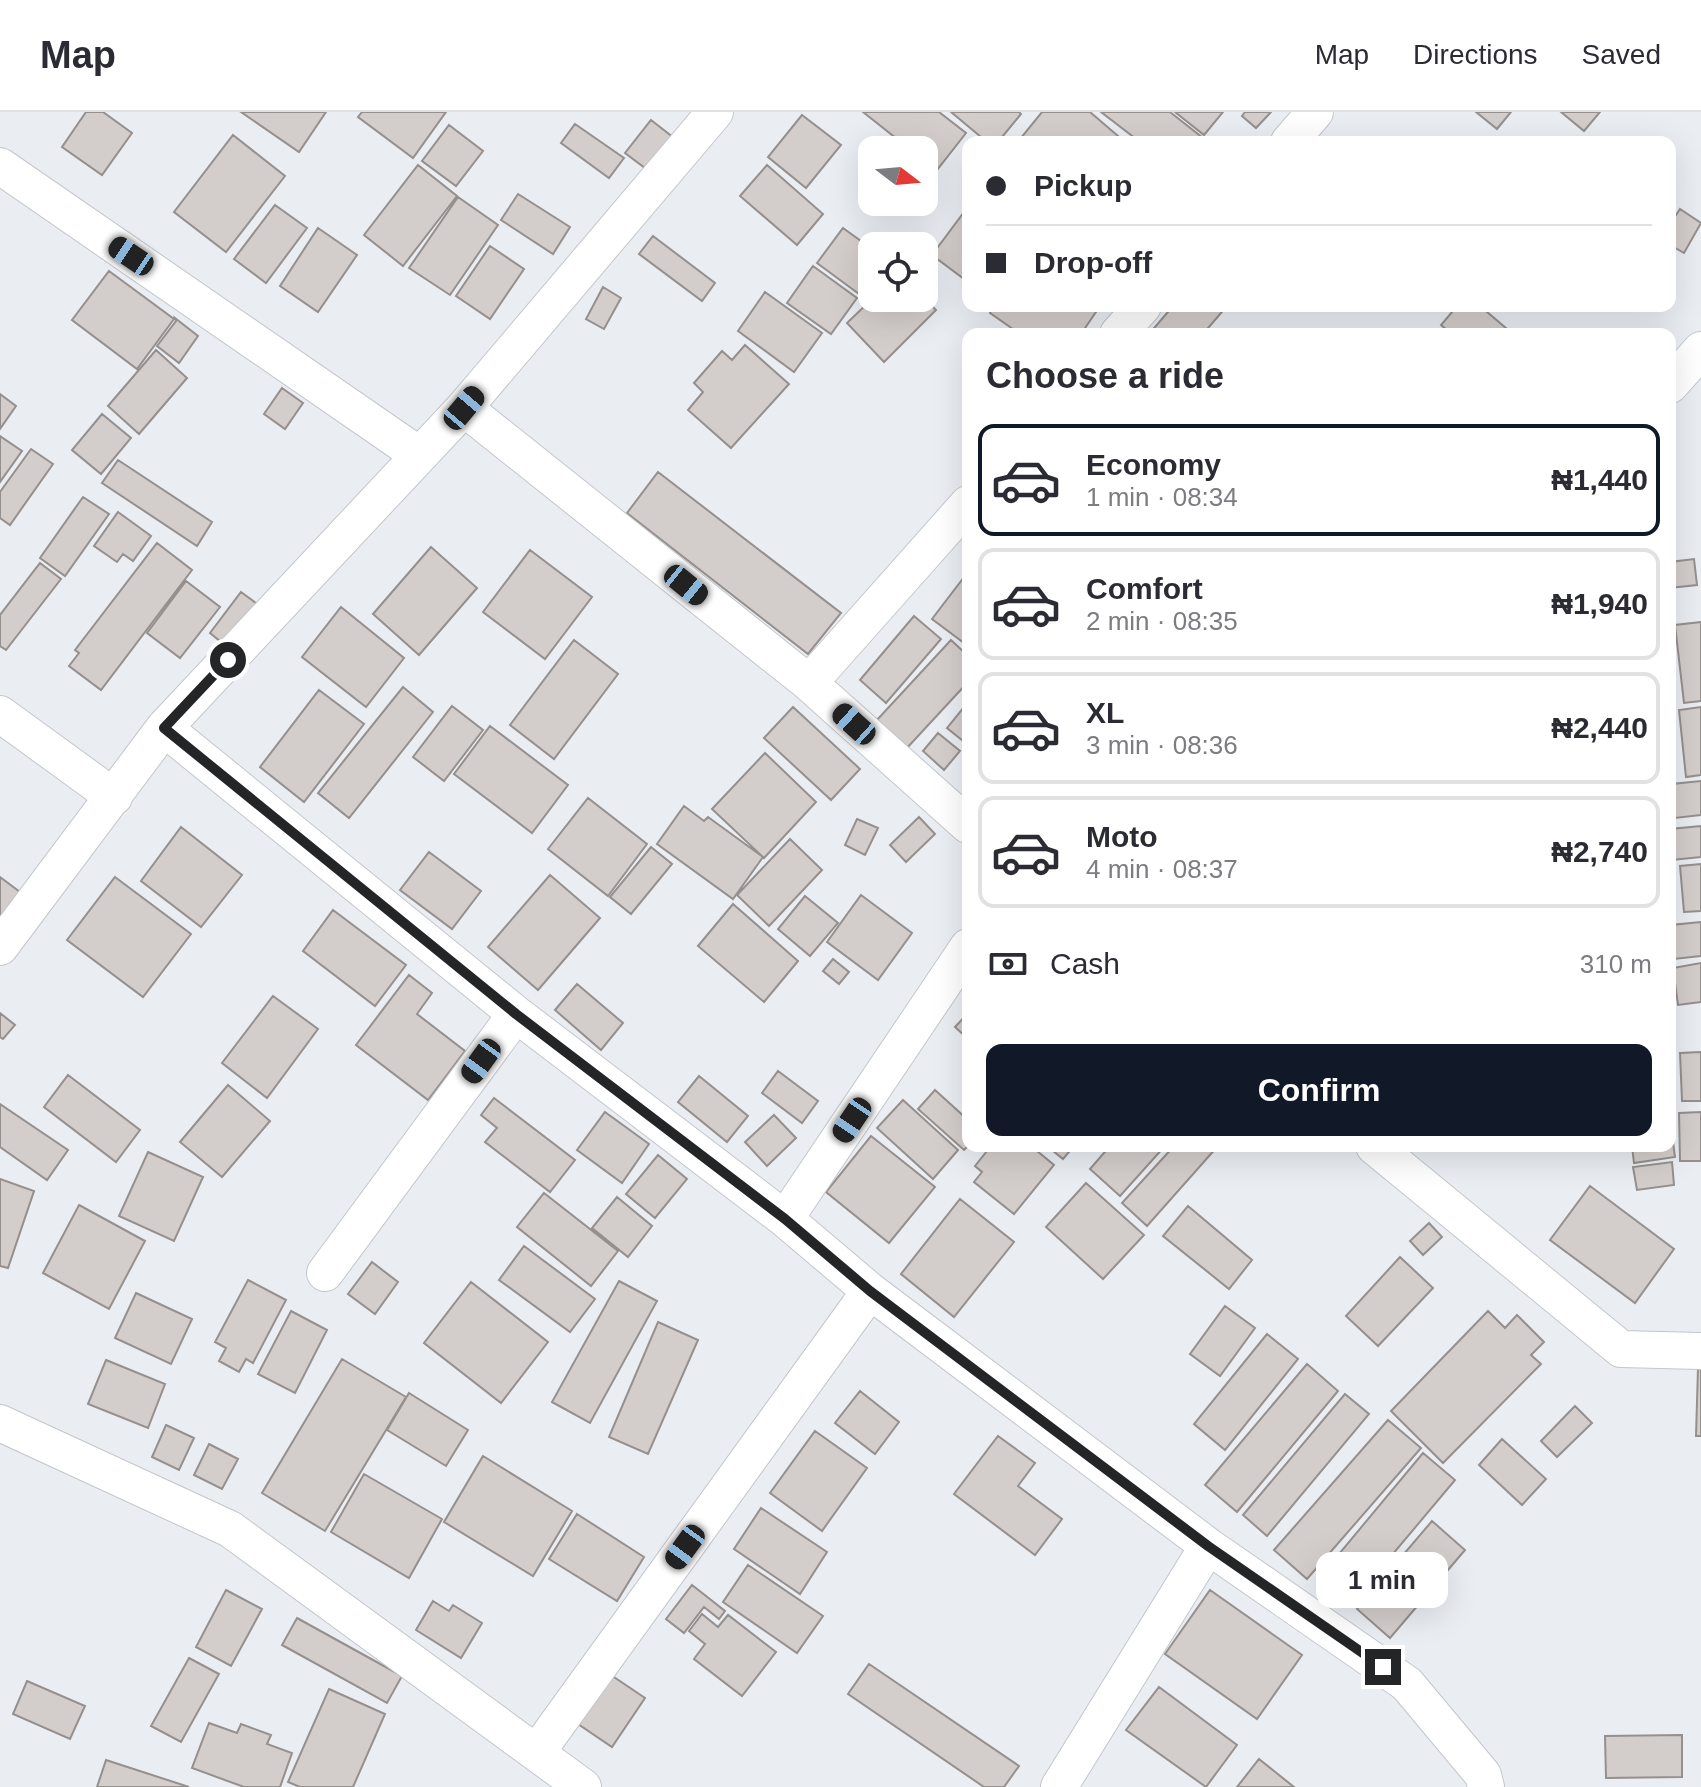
<!DOCTYPE html>
<html lang="en">
<head>
<meta charset="utf-8">
<style>
	:root { --surface:#fff; --page:#f7f7f7; --text:#2b2b33; --muted:#7c7c81; --line:#e1e1e2; --accent:#111827 }
	body { margin:0; font-family:Helvetica,sans-serif; background:var(--page); color:var(--text); height:100vh; display:flex; flex-direction:column; font-size:30px; white-space:nowrap }
	* { box-sizing:border-box; margin:0 }
	p { font-size:26px; color:var(--muted) }
	.icon { flex:none; width:44px; height:44px; fill:none; stroke:currentColor; stroke-width:2; stroke-linecap:round; stroke-linejoin:round }
	.map { position:relative; flex:1; overflow:hidden }
	.panel { position:absolute; left:962px; top:216px; width:714px; height:824px; display:flex; flex-direction:column; background:var(--surface); border-radius:16px; box-shadow:0 8px 32px #0002 }
	.panel>* { flex:none }
	.top-card { position:absolute; left:962px; top:24px; width:714px; height:176px; border-radius:16px; box-shadow:0 8px 32px #0002; display:grid; align-content:center; height:176px; padding:0 24px; background:var(--surface) }
	.needle { width:52px; rotate:106deg }
	.tools { position:absolute; left:858px; top:24px; display:grid; gap:16px }
	.tools a { display:grid; place-items:center; width:80px; height:80px; border-radius:16px; background:var(--surface); box-shadow:0 8px 32px #0002; font-size:40px }
	.end { position:absolute; width:36px; height:36px; margin:-18px; border:10px solid #232526; background:#fff; box-shadow:0 0 0 4px #fff }
	.from { border-radius:50% }
	.bubble { position:absolute; height:56px; border-radius:16px; background:var(--surface); box-shadow:0 8px 32px #0002; font-size:26px; font-weight:600; line-height:56px; text-align:center }
	.car { position:absolute; width:24px; height:48px; margin:-24px -12px; border-radius:10px; box-shadow:0 0 6px 2px #0007; background:linear-gradient(#222 24%,#8ab4d8 0 40%,#222 0 76%,#8ab4d8 0 86%,#222 0) }
	.top-card b { display:flex; align-items:center; gap:28px; height:76px; font-size:30px }
	.top-card b+b { border-top:2px solid var(--line) }
	.top-card i { width:20px; height:20px; background:var(--text) }
	ul { padding:0; list-style:none }
	li { display:flex; align-items:center; gap:24px; height:112px; margin:0 16px 12px; padding:0 8px; border:4px solid var(--line); border-radius:16px }
	li div { flex:1 }
	li b { display:block; font-size:30px }
	li em { font-style:normal; font-weight:600 }
	li.on { border-color:var(--accent) }
	li>.icon { width:72px; height:72px; stroke-width:1.5 }
	h2 { padding:0 24px; font-size:36px; line-height:96px }
	.pay { display:flex; align-items:center; gap:20px; height:88px; padding:0 24px; font-size:30px }
	.pay p { margin-inline-start:auto }
	.cta { display:flex; gap:16px; margin-top:auto; padding:16px 24px }
	.cta a { flex:1; height:92px; border-radius:16px; background:var(--accent); color:#fff; font-size:32px; font-weight:600; line-height:92px; text-align:center }
	header { display:flex; align-items:center; gap:48px; box-sizing:border-box; height:112px; padding:0 40px; background:var(--surface); border-bottom:2px solid var(--line) }
	header strong { font-size:38px }
	nav { display:flex; gap:44px; margin-inline-start:auto; font-size:28px }
	.map>svg:first-child { display:block }
	.building { fill:#d3cdcb; stroke:#958f8d; stroke-width:2 }
	.lines { fill:none; stroke-linecap:round; stroke-linejoin:round }
	.minor-casing { stroke:#c3c6cb; stroke-width:38 }
	.minor { stroke:#fff; stroke-width:36 }
	.route { stroke:#232526; stroke-width:10 }
</style>
</head>
<body>
<header>
<strong>Map</strong>
<nav><a>Map</a><a>Directions</a><a>Saved</a></nav>
</header>
<div class="map">
<svg width="1701" height="1675" viewBox="0 0 1701 1675">
	<rect width="100%" height="100%" fill="#eaeef3"/>
	<path class="building" d="M86,0H103L132,21L102,63L62,35Z
		M241,0H326L299,40Z
		M362,0H446L413,46L358,5Z
		M863,0H939L966,21L937,58L924,48V38H911Z
		M951,0H1019L1021,2L998,30H987Z
		M1042,0H1090L1125,30H1024L1020,27Z
		M1101,0H1170L1208,30H1140Z
		M1175,0H1223L1204,23Z
		M1245,0H1271L1256,16L1242,4Z
		M1476,0H1511L1497,17Z
		M1561,0H1600L1584,19Z
		M802,3L841,33L806,76L768,45Z
		M651,8L674,26L649,59L625,41Z
		M575,12L624,46L609,66L561,31Z
		M449,13L483,39L456,74L422,49Z
		M233,23L285,64L226,140L174,100Z
		M418,53L457,84L403,154L364,123Z
		M767,53L823,102L797,133L740,84Z
		M518,82L570,115L553,142L501,108Z
		M458,85L498,113L450,183L409,156Z
		M275,93L307,116L266,171L234,147Z
		M967,96L968,97V170L932,143Z
		M1680,97L1701,111L1684,141L1670,133V112Z
		M318,116L357,143L318,200L280,174Z
		M843,116L872,137V174L863,185L817,151Z
		M653,124L715,171L702,189L639,142Z
		M490,134L524,157L490,207L456,184Z
		M813,154L857,186L831,222L787,191Z
		M109,159L174,207L137,257L72,208Z
		M603,175L621,186L604,217L586,207Z
		M765,180L822,221L794,260L738,219Z
		M873,186H924L936,198L884,250L847,211Z
		M994,194H1094L1098,197L1081,222H1020L990,201Z
		M1173,194H1227L1203,222H1149Z
		M1457,194H1480L1513,222H1452L1441,213Z
		M175,206L198,224L179,251L157,234L176,209Z
		M745,233L789,272L731,336L688,298L703,280L694,271L722,239L732,248Z
		M156,238L187,266L139,322L108,294Z
		M282,276L303,291L285,317L264,302Z
		M0,282L16,294L0,317Z
		M102,302L131,326L101,362L72,338Z
		M0,324L22,339L0,370Z
		M31,337L53,352L10,413L0,406V380Z
		M118,348L212,410L197,434L102,371Z
		M658,360L841,501L808,542L627,401Z
		M83,385L109,402L65,464L40,446Z
		M118,400L151,424L133,449L123,442L117,450L94,434Z
		M157,431L192,458L101,578L69,554L79,541L75,538Z
		M431,435L477,476L419,543L373,502Z
		M530,438L592,485L545,547L483,500Z
		M1694,447L1697,473L1670,476V450Z
		M40,451L61,467L6,538L0,534V503Z
		M968,460V534L932,507Z
		M186,469L220,495L180,546L147,521Z
		M241,480L268,500L236,542L210,521Z
		M341,495L404,546L366,595L302,545Z
		M914,504L941,527L886,591L860,568Z
		M1701,510V589L1684,591L1675,513Z
		M574,528L618,562L554,647L510,613Z
		M951,528L968,544V570L906,637L876,609Z
		M403,575L433,600L349,706L318,681Z
		M319,578L364,612L304,690L260,655Z
		M968,590V633L947,616Z
		M452,594L483,618L444,669L413,645Z
		M793,595L860,657L831,688L764,626Z
		M1701,595V663L1686,665L1679,598Z
		M490,614L568,673L532,721L454,662Z
		M938,621L960,639L944,658L923,639Z
		M765,641L816,690L764,746L712,697Z
		M1701,669V703L1675,706L1672,672Z
		M588,686L647,732L608,784L548,737Z
		M684,694L704,709L708,705L763,745L733,787L657,732Z
		M919,705L935,722L906,750L890,733Z
		M857,707L878,716L865,743L845,733Z
		M1701,714V745L1672,748L1670,717Z
		M181,715L242,763L201,815L141,769Z
		M790,727L822,758L769,814L737,783Z
		M651,735L672,752L631,802L610,785Z
		M429,740L481,779L452,817L400,778Z
		M1701,752V799L1684,800L1680,754Z
		M550,763L600,806L538,878L488,835Z
		M0,765L32,789L0,832Z
		M115,765L191,822L143,885L67,828Z
		M861,783L912,821L878,868L827,830Z
		M805,784L838,811L810,844L778,817Z
		M733,792L798,849L764,890L698,834Z
		M333,798L406,853L375,894L303,839Z
		M1701,810V844L1674,847L1671,813Z
		M833,847L849,860L839,872L823,859Z
		M1701,851V890L1678,893L1673,856Z
		M409,863L432,881L417,902L465,939L428,988L356,933Z
		M577,872L623,911L601,938L555,898Z
		M273,884L318,917L267,986L222,951Z
		M0,901L15,913L3,927L0,925Z
		M968,901V923L966,925L955,915Z
		M1701,940V989H1682L1680,941Z
		M778,959L818,989L802,1011L762,981Z
		M68,963L140,1018L116,1050L44,995Z
		M699,964L748,1004L727,1030L678,990Z
		M228,973L270,1009L222,1065L180,1030Z
		M935,978L968,1008V1034L964,1038L918,997Z
		M494,986L575,1048L550,1080L485,1030L497,1016L481,1003Z
		M903,988L958,1038L933,1067L877,1016Z
		M0,992L68,1038L47,1068L0,1035Z
		M605,1000L649,1032L622,1071L577,1038Z
		M1701,1000V1049H1680L1679,1001Z
		M774,1003L796,1026L767,1054L745,1030Z
		M1671,1015L1675,1045L1634,1051L1632,1034H1670Z
		M871,1024L935,1075L889,1131L826,1080Z
		M991,1034H1031L1054,1053L1014,1102L974,1070L982,1060L975,1054Z
		M1047,1034H1074L1063,1047Z
		M1110,1034H1165L1120,1084L1090,1057Z
		M1174,1034H1218L1147,1114L1122,1091Z
		M148,1040L203,1065L174,1129L119,1104Z
		M658,1043L687,1067L655,1106L626,1082Z
		M1672,1050L1674,1073L1637,1078L1633,1055Z
		M0,1067L34,1079L8,1156L0,1154Z
		M1086,1071L1144,1123L1103,1167L1046,1115Z
		M1590,1074L1674,1137L1635,1191L1550,1128Z
		M544,1081L618,1139L591,1174L517,1115Z
		M617,1085L652,1114L628,1145L592,1116Z
		M960,1087L1014,1130L954,1205L901,1162Z
		M79,1093L145,1129L109,1197L43,1161Z
		M1188,1094L1252,1148L1229,1177L1163,1124Z
		M1429,1111L1442,1125L1423,1143L1410,1129Z
		M524,1134L595,1187L570,1220L499,1168Z
		M1400,1145L1433,1176L1378,1234L1346,1204Z
		M372,1150L398,1170L375,1202L348,1182Z
		M248,1168L286,1188L253,1251L246,1247L239,1260L219,1249L226,1236L215,1230Z
		M619,1169L657,1189L590,1311L552,1290Z
		M471,1170L548,1230L501,1291L424,1231Z
		M136,1181L192,1207L171,1252L115,1226Z
		M1225,1194L1255,1216L1220,1264L1190,1242Z
		M291,1199L327,1218L295,1281L258,1262Z
		M1488,1199L1505,1216L1517,1203L1544,1230L1531,1243L1541,1252L1443,1351L1391,1299Z
		M658,1210L698,1228L648,1342L609,1325Z
		M1267,1222L1298,1247L1225,1338L1194,1312Z
		M342,1247L406,1285L325,1419L262,1381Z
		M106,1248L165,1272L148,1316L88,1292Z
		M1307,1252L1338,1279L1237,1400L1205,1373Z
		M1698,1256L1701,1257V1324H1696Z
		M860,1279L899,1310L875,1342L835,1311Z
		M409,1281L468,1318L446,1354L387,1318Z
		M1345,1282L1369,1302L1267,1424L1243,1403Z
		M1575,1294L1592,1311L1557,1345L1541,1329Z
		M1388,1308L1421,1336L1307,1467L1274,1438Z
		M166,1313L194,1326L179,1358L152,1345Z
		M815,1319L867,1356L822,1419L770,1381Z
		M998,1324L1035,1351L1018,1374L1062,1407L1035,1443L954,1382Z
		M1502,1327L1546,1367L1522,1393L1479,1353Z
		M209,1332L238,1347L222,1377L194,1363Z
		M1423,1341L1455,1368L1361,1480L1329,1454Z
		M483,1344L572,1399L533,1464L444,1410Z
		M364,1362L442,1407L409,1466L331,1420Z
		M761,1396L827,1440L800,1482L734,1437Z
		M577,1402L644,1445L617,1489L549,1447Z
		M1432,1409L1465,1438L1390,1526L1357,1497Z
		M748,1453L823,1504L797,1541L723,1490Z
		M692,1473L725,1499L719,1507L704,1495L684,1521L666,1507Z
		M226,1478L262,1497L231,1554L196,1535Z
		M1210,1478L1302,1543L1257,1607L1165,1542Z
		M433,1489L449,1499L453,1493L482,1511L461,1546L416,1518Z
		M702,1502L718,1515L728,1503L776,1540L742,1584L694,1547L705,1532L689,1519Z
		M297,1506L402,1564L387,1591L282,1533Z
		M189,1546L219,1562L181,1630L151,1614Z
		M869,1552L1019,1654L1004,1675H984L848,1582Z
		M608,1561L645,1586L612,1635L575,1610Z
		M27,1569L85,1594L70,1627L13,1602Z
		M1159,1575L1237,1633L1206,1675L1126,1618Z
		M329,1577L385,1602L353,1675H300L288,1670Z
		M209,1611L237,1621L241,1612L271,1623L267,1632L292,1641L280,1675H244L192,1656Z
		M1682,1623V1665L1606,1666L1605,1624Z
		M1259,1647L1294,1675H1237Z
		M106,1648L189,1675H97Z"/>
	<g class="lines">
		<g class="minor-casing">
			<path id="minor" d="M1289,30L1315,0
				M0,54L419,343
				M1118,222L1143,194
				M1670,273L1701,238
				M464,296L809,571L968,713
				M809,571L968,392
				M0,602L114,685
				M164,616L516,902L785,1107
				M0,835L164,616L464,296L715,0
				M1374,1034L1621,1237L1701,1239
				M325,1161L516,902
				M870,1179L1208,1434L1407,1572L1483,1663L1486,1675
				M0,1311L230,1417L583,1675
				M537,1640L870,1179L785,1107L968,835
				M1059,1675L1208,1434"/>
		</g>
		<use href="#minor" class="minor"/>
	</g>
	<g class="lines">
		<path class="route" d="M228,548L164,616L516,902L785,1107L870,1179L1208,1434L1383,1555"/>
	</g>
</svg>
<div class="tools">
<a><svg class="needle" viewBox="-14 -14 28 28"><path d="M0-13l5 13h-10z" fill="#e53935"/><path d="M0 13l5-13h-10z" fill="#7c7c81"/></svg></a>
<a><svg class="icon" aria-label="locate" viewBox="0 0 24 24"><circle cx="12" cy="12" r="6"/><path d="M12 2v4M12 18v4M2 12h4M18 12h4"/></svg></a>
</div>
<i class="end from" style="left:228px;top:548px"></i>
<i class="end" style="left:1383px;top:1555px"></i>
<div class="bubble" style="left:1316px;top:1440px;width:132px">1 min</div>
<i class="car" style="left:131px;top:144px;rotate:304deg"></i>
<i class="car" style="left:464px;top:296px;rotate:40deg"></i>
<i class="car" style="left:686px;top:473px;rotate:129deg"></i>
<i class="car" style="left:854px;top:612px;rotate:312deg"></i>
<i class="car" style="left:481px;top:949px;rotate:216deg"></i>
<i class="car" style="left:852px;top:1008px;rotate:214deg"></i>
<i class="car" style="left:685px;top:1435px;rotate:216deg"></i>
<div class="top-card">
<b><i class="from"></i>Pickup</b>
<b><i></i>Drop-off</b>
</div>
<section class="panel">
<h2>Choose a ride</h2>
<ul>
<li class="on"><svg class="icon" aria-label="car" viewBox="0 0 24 24"><path d="M5 17H2v-5l4-1 3-4h7l3 4 3 1v5h-3M9 17h6M6 11h13"/><circle cx="7" cy="17" r="2"/><circle cx="17" cy="17" r="2"/></svg><div><b>Economy</b><p>1 min · 08:34</p></div><em>₦1,440</em></li>
<li><svg class="icon" aria-label="car" viewBox="0 0 24 24"><path d="M5 17H2v-5l4-1 3-4h7l3 4 3 1v5h-3M9 17h6M6 11h13"/><circle cx="7" cy="17" r="2"/><circle cx="17" cy="17" r="2"/></svg><div><b>Comfort</b><p>2 min · 08:35</p></div><em>₦1,940</em></li>
<li><svg class="icon" aria-label="car" viewBox="0 0 24 24"><path d="M5 17H2v-5l4-1 3-4h7l3 4 3 1v5h-3M9 17h6M6 11h13"/><circle cx="7" cy="17" r="2"/><circle cx="17" cy="17" r="2"/></svg><div><b>XL</b><p>3 min · 08:36</p></div><em>₦2,440</em></li>
<li><svg class="icon" aria-label="car" viewBox="0 0 24 24"><path d="M5 17H2v-5l4-1 3-4h7l3 4 3 1v5h-3M9 17h6M6 11h13"/><circle cx="7" cy="17" r="2"/><circle cx="17" cy="17" r="2"/></svg><div><b>Moto</b><p>4 min · 08:37</p></div><em>₦2,740</em></li>
</ul>
<div class="pay"><svg class="icon" aria-label="cash" viewBox="0 0 24 24"><path d="M3 7h18v10H3z"/><circle cx="12" cy="12" r="2"/></svg>Cash<p>310 m</p></div>
<div class="cta"><a>Confirm</a></div>
</section>
</div>
</body>
</html>
